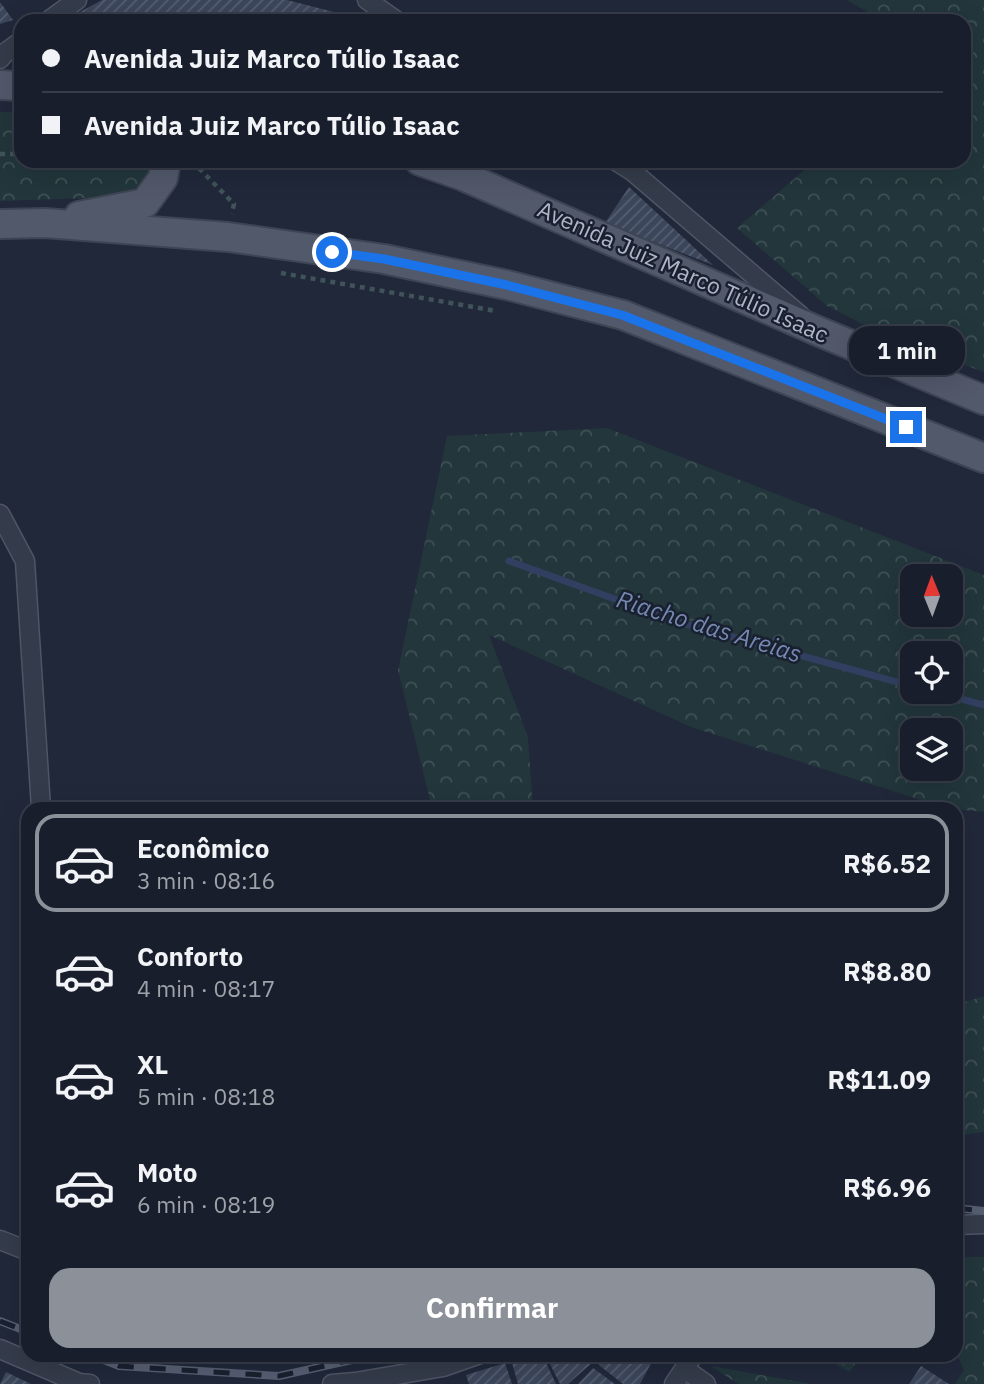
<!DOCTYPE html>
<html lang="pt">
<head>
<meta charset="utf-8">
<style>
	:root { --surface:#181e2c; --page:#212734; --text:#f1f3f6; --muted:#9fa2a9; --line:#363c48; --accent:#8c9099 }
	body { margin:0; font-family:"IBM Plex Sans",sans-serif; background:var(--page); color:var(--text); height:100vh; display:flex; flex-direction:column; font-size:26px; white-space:nowrap }
	* { box-sizing:border-box; margin:0 }
	p { font-size:23px; color:var(--muted) }
	.icon { flex:none; width:38px; height:38px; fill:none; stroke:currentColor; stroke-width:2; stroke-linecap:round; stroke-linejoin:round }
	.map { position:relative; flex:1; overflow:hidden }
	.drawer { position:absolute; left:21px; top:802px; width:942px; height:560px; display:flex; flex-direction:column; background:var(--surface); border-radius:21px; box-shadow:0 7px 28px #0002,0 0 0 2px var(--line) }
	.drawer>* { flex:none }
	.guide { position:absolute; left:14px; top:14px; width:957px; height:154px; border-radius:21px; box-shadow:0 7px 28px #0002,0 0 0 2px var(--line); display:grid; align-content:center; height:154px; padding:0 28px; background:var(--surface) }
	.needle { width:46px; rotate:359deg }
	.controls { position:absolute; left:900px; top:564px; display:grid; gap:14px }
	.controls a { display:grid; place-items:center; width:63px; height:63px; border-radius:14px; background:var(--surface); box-shadow:0 7px 28px #0002,0 0 0 2px var(--line); font-size:35px }
	.end { position:absolute; width:32px; height:32px; margin:-16px; border:9px solid #1a73e8; background:#fff; box-shadow:0 0 0 4px #fff }
	.from { border-radius:50% }
	.bubble { position:absolute; height:49px; border-radius:21px; background:var(--surface); box-shadow:0 7px 28px #0002,0 0 0 2px var(--line); font-size:23px; font-weight:700; line-height:49px; text-align:center }
	.guide b { display:flex; align-items:center; gap:24px; height:66px; font-size:26px }
	.guide b+b { border-top:2px solid var(--line) }
	.guide i { width:18px; height:18px; background:var(--text) }
	ul { padding:12px 0 0; list-style:none }
	li { display:flex; align-items:center; gap:21px; height:98px; margin:0 14px 10px; padding:0 14px; border:4px solid transparent; border-radius:21px }
	li div { flex:1 }
	li b { display:block; font-size:26px }
	li em { font-style:normal; font-weight:700 }
	li.on { border-color:var(--accent) }
	li>.icon { width:63px; height:63px; stroke-width:1.5 }
	.action { display:flex; gap:14px; margin-top:auto; padding:14px 28px }
	.action a { flex:1; height:80px; border-radius:21px; background:var(--accent); color:#fff; font-size:28px; font-weight:700; line-height:80px; text-align:center }
	.map>svg:first-child { display:block }
	.forest { fill:url(#forest-crowns); fill-rule:evenodd }
	.lines { fill:none; stroke-linecap:round; stroke-linejoin:round }
	.stream { stroke:#323f60; stroke-width:7 }
	.building { fill:url(#building-hatch) }
	.street-casing { stroke:#4f5565; stroke-width:21 }
	.primary-casing { stroke:#3d4454; stroke-width:32 }
	.path { stroke:#405359; stroke-width:4.5; stroke-dasharray:5 5; stroke-linecap:butt }
	.street { stroke:#343b4a; stroke-width:18 }
	.primary { stroke:#52596b; stroke-width:28 }
	.rail-casing { stroke:#565e72; stroke-width:8 }
	.rail { stroke:#19202f; stroke-width:5; stroke-dasharray:16; stroke-linecap:butt }
	.route { stroke:#1a73e8; stroke-width:9 }
	.labels { text-anchor:middle; stroke-width:5; stroke-linejoin:round; paint-order:stroke }
	.street-label { font-size:23px; fill:#afb5c7; stroke:#19202f }
	.water-label { font-size:24px; font-style:italic; fill:#7588b1; stroke:#19202f }
</style>
</head>
<body>
<div class="map">
<svg width="984" height="1384" viewBox="0 0 984 1384">
	<defs>
		<pattern id="forest-crowns" width="20" height="18" patternUnits="userSpaceOnUse" patternTransform="scale(1.75)"><rect width="20" height="18" fill="#22363b"/><path d="M2 6a3 3 0 1 1 6 0M12 15a3 3 0 1 1 6 0" fill="none" stroke="#405156"/></pattern>
		<pattern id="building-hatch" width="6" height="6" patternUnits="userSpaceOnUse" patternTransform="scale(1.75)"><rect width="6" height="6" fill="#3c465b"/><path d="M-1 1l2-2M0 6l6-6M5 7l2-2" fill="none" stroke="#565e71"/></pattern>
	</defs>
	<rect width="100%" height="100%" fill="#20283a"/>
	<path class="forest" d="M846,0H984V372L890,338L827,306L737,228L815,161H964V21H885Z
		M0,112H21V161H155C152,178 139,190 124,197L0,201Z
		M607,428L984,575V812L946,808L691,727L489,635L528,737L533,808H432L398,670L447,436ZM912,576H950V614H912ZM912,653H950V691H912ZM912,730H950V768H912Z
		M984,996V1132L956,1136V1005Z
		M956,1257H984V1384H955L964,1370L956,1352Z
		M821,1355H863L849,1372Z
		M711,1366L812,1384H738Z"/>
	<g class="lines">
		<path class="stream" d="M509,561L679,622L912,686
			M932,691L984,705"/>
	</g>
	<path class="building" d="M102,0H287L338,13L335,21H115L80,12Z
		M0,2L13,20L0,24Z
		M629,187L713,265L605,223Z
		M513,1354H542L556,1384H518L510,1356Z
		M545,1354H588L593,1362L568,1384H560Z
		M593,1354H656L640,1384H623L600,1366Z
		M505,1363L512,1384H469L466,1375Z
		M921,1366L949,1384H909Z
		M593,1368L615,1384H578Z
		M6,1372L31,1384H0Z"/>
	<g class="lines">
		<g class="street-casing">
			<path id="street" d="M367,0L397,21
				M48,21L77,0
				M0,59L6,52L21,41
				M616,161L632,171L801,316
				M0,514L25,561L41,808
				M956,1225L984,1224
				M0,1240L28,1251
				M0,1349L79,1383L90,1384
				M685,1369L706,1384
				M332,1384L355,1382L443,1367L480,1354
				M674,1384L694,1354"/>
		</g>
		<g class="primary-casing">
			<path id="primary" d="M0,85L21,86
				M420,161L463,176L820,332L984,400
				M79,216L145,203L163,178L166,161
				M0,224L45,223L228,237L384,259L507,285L623,315L984,458"/>
		</g>
		<path class="path" d="M0,154H21
			M192,161L234,204L232,214
			M281,273L496,311"/>
		<use href="#street" class="street"/>
		<use href="#primary" class="primary"/>
		<g class="rail-casing">
			<path id="rail" d="M956,1208L984,1211
				M0,1321L28,1332
				M88,1354L119,1366L279,1376L379,1354"/>
		</g>
		<use href="#rail" class="rail"/>
	</g>
	<g class="lines">
		<path class="route" d="M332,252L384,259L507,285L622,315L906,427"/>
	</g>
	<g class="labels">
		<g class="street-label">
			<text transform="translate(683 272) rotate(24)" y="8">Avenida Juiz Marco Túlio Isaac</text>
		</g>
		<g class="water-label">
			<text transform="translate(709 627) rotate(17)" y="8">Riacho das Areias</text>
		</g>
	</g>
</svg>
<div class="controls">
<a><svg class="needle" viewBox="-14 -14 28 28"><path d="M0-13l5 13h-10z" fill="#e53935"/><path d="M0 13l5-13h-10z" fill="#9fa2a9"/></svg></a>
<a><svg class="icon" aria-label="locate" viewBox="0 0 24 24"><circle cx="12" cy="12" r="6"/><path d="M12 2v4M12 18v4M2 12h4M18 12h4"/></svg></a>
<a><svg class="icon" aria-label="layers" viewBox="0 0 24 24"><path d="M12 4l9 5-9 5-9-5zM3 14l9 5 9-5"/></svg></a>
</div>
<i class="end from" style="left:332px;top:252px"></i>
<i class="end" style="left:906px;top:427px"></i>
<div class="bubble" style="left:849px;top:326px;width:116px">1 min</div>
<div class="guide">
<b><i class="from"></i>Avenida Juiz Marco Túlio Isaac</b>
<b><i></i>Avenida Juiz Marco Túlio Isaac</b>
</div>
<section class="drawer">
<ul>
<li class="on"><svg class="icon" aria-label="car" viewBox="0 0 24 24"><path d="M5 17H2v-5l4-1 3-4h7l3 4 3 1v5h-3M9 17h6M6 11h13"/><circle cx="7" cy="17" r="2"/><circle cx="17" cy="17" r="2"/></svg><div><b>Econômico</b><p>3 min · 08:16</p></div><em>R$6.52</em></li>
<li><svg class="icon" aria-label="car" viewBox="0 0 24 24"><path d="M5 17H2v-5l4-1 3-4h7l3 4 3 1v5h-3M9 17h6M6 11h13"/><circle cx="7" cy="17" r="2"/><circle cx="17" cy="17" r="2"/></svg><div><b>Conforto</b><p>4 min · 08:17</p></div><em>R$8.80</em></li>
<li><svg class="icon" aria-label="car" viewBox="0 0 24 24"><path d="M5 17H2v-5l4-1 3-4h7l3 4 3 1v5h-3M9 17h6M6 11h13"/><circle cx="7" cy="17" r="2"/><circle cx="17" cy="17" r="2"/></svg><div><b>XL</b><p>5 min · 08:18</p></div><em>R$11.09</em></li>
<li><svg class="icon" aria-label="car" viewBox="0 0 24 24"><path d="M5 17H2v-5l4-1 3-4h7l3 4 3 1v5h-3M9 17h6M6 11h13"/><circle cx="7" cy="17" r="2"/><circle cx="17" cy="17" r="2"/></svg><div><b>Moto</b><p>6 min · 08:19</p></div><em>R$6.96</em></li>
</ul>
<div class="action"><a>Confirmar</a></div>
</section>
</div>
</body>
</html>
